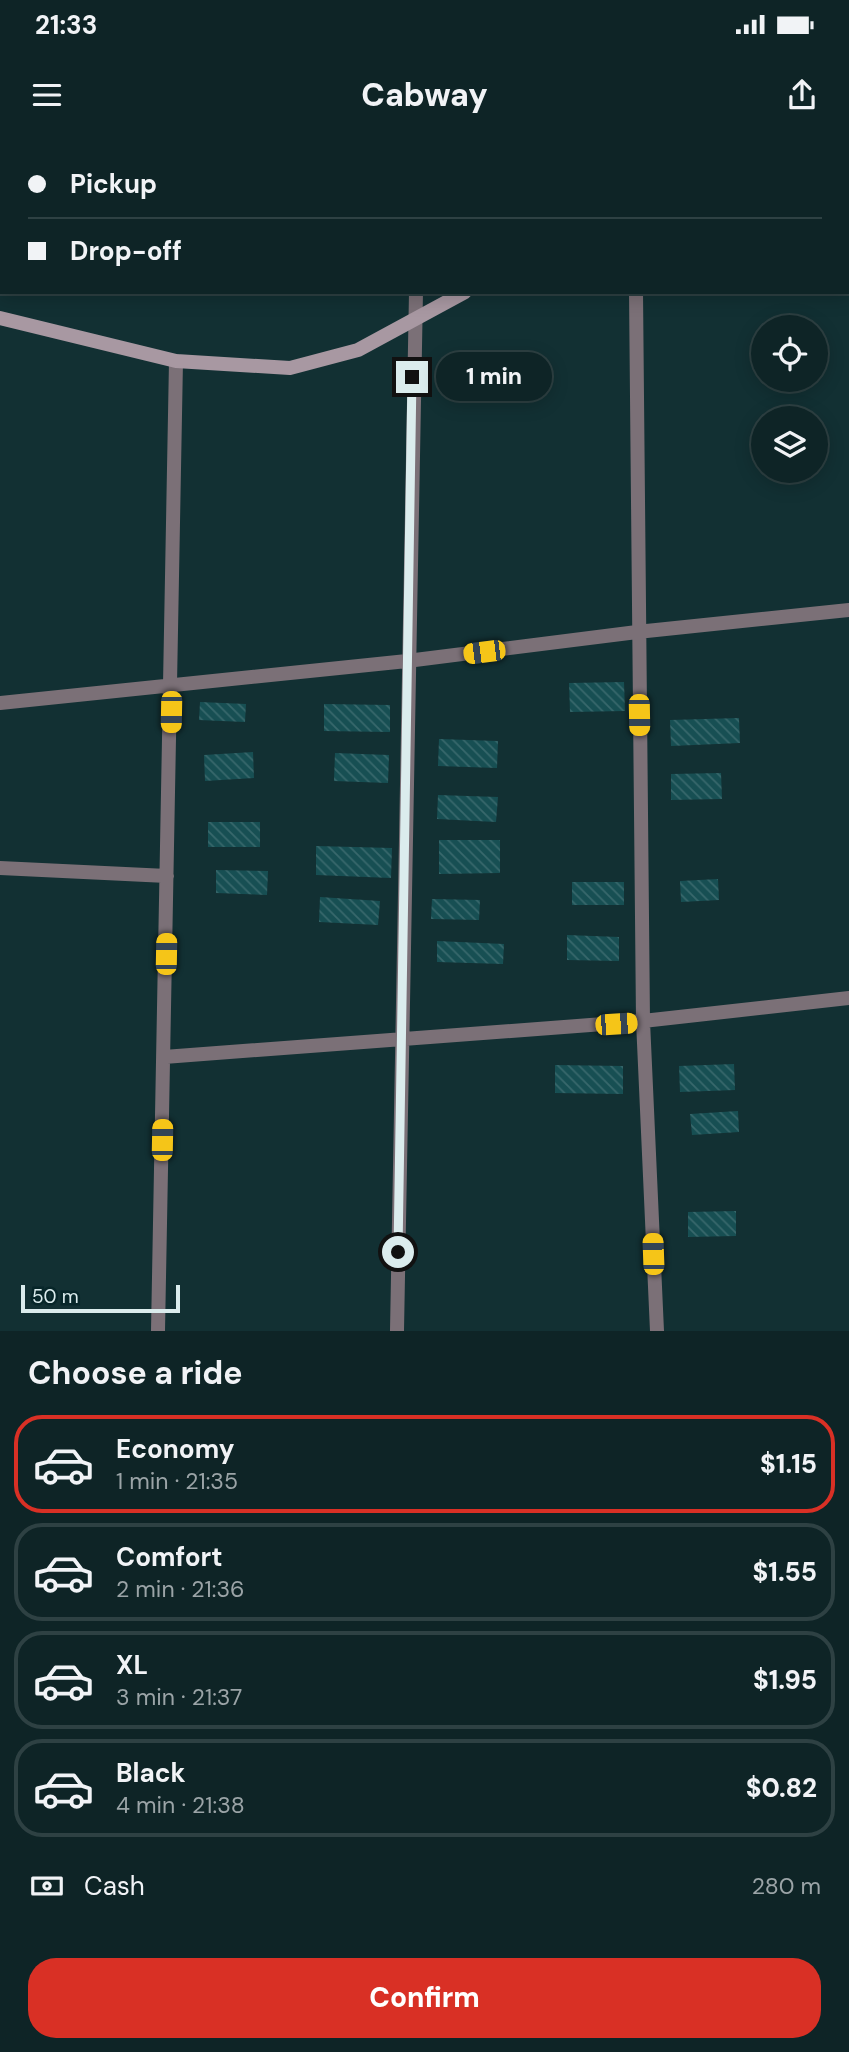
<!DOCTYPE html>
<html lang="en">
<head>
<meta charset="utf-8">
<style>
	:root { --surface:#0e2426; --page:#172c2e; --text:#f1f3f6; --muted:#9ba4a7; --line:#2e4143; --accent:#d93025 }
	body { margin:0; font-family:"DM Sans",sans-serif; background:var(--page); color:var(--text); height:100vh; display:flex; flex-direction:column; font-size:26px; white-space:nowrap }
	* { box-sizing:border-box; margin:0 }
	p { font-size:23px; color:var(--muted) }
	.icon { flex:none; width:38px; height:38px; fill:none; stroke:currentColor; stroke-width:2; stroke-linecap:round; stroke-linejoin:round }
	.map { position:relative; height:1191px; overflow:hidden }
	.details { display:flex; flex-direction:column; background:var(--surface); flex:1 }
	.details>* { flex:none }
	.guide { position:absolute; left:0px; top:0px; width:850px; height:154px; box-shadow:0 4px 18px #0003,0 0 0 2px var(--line); display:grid; align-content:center; height:154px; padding:0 28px; background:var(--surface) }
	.fabs { position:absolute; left:751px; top:175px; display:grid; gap:14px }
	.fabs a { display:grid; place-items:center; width:77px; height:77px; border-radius:50%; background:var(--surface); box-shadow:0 4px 18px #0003,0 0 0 2px var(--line); font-size:35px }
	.scale { position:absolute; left:21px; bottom:18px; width:159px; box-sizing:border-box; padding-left:7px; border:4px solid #dbeced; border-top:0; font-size:19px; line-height:24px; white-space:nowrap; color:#dbeced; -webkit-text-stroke:5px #072629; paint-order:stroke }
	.end { position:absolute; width:32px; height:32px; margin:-16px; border:9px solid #dbeced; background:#111; box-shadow:0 0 0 4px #111 }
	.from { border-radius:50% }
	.bubble { position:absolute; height:49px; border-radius:24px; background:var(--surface); box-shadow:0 4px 18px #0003,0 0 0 2px var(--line); font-size:23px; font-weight:800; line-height:49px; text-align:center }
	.car { position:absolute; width:21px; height:42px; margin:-21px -10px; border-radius:9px; box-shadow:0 0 5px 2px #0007; background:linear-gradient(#f5c518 24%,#345 0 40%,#f5c518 0 76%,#345 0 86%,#f5c518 0) }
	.guide b { display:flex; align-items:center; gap:24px; height:66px; font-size:26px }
	.guide b+b { border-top:2px solid var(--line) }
	.guide i { width:18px; height:18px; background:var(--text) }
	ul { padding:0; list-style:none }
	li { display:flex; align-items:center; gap:21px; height:98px; margin:0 14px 10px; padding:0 14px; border:4px solid var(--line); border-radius:28px }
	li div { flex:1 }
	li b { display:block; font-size:26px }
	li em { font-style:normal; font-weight:800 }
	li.on { border-color:var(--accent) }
	li>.icon { width:63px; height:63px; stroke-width:1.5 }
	h2 { padding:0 28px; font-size:32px; line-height:84px }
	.pay { display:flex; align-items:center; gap:18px; height:77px; padding:0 28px; font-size:26px }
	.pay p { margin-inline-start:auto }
	.primary-button { display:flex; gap:14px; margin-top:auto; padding:14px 28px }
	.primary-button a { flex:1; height:80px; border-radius:28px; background:var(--accent); color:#fff; font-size:28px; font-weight:800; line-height:80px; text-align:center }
	.status { display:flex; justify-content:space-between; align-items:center; height:49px; padding:0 35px; background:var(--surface); direction:ltr }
	.status svg { height:19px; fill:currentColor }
	header { display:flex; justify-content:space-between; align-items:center; height:91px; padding:0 28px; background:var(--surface); font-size:32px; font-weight:800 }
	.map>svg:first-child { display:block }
	.building { fill:url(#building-back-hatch) }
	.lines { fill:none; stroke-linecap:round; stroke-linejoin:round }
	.street { stroke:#7b7077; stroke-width:14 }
	.secondary { stroke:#a898a2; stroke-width:14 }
	.route { stroke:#dbeced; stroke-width:9 }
</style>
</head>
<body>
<div class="status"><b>21:33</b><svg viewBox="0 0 49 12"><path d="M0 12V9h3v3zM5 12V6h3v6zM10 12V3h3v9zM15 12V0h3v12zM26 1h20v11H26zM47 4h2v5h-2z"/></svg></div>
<header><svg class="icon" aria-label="menu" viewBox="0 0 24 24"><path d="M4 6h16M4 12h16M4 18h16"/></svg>Cabway<svg class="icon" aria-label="share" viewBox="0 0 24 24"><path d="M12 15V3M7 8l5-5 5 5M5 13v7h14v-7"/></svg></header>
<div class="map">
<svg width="849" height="1191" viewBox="0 0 849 1191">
	<defs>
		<pattern id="building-back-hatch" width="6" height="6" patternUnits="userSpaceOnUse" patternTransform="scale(1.75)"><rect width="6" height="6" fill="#174f53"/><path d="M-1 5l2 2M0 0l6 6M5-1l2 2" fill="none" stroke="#38686c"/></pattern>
	</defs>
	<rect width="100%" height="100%" fill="#123033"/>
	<path class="building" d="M624,542L625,571L570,572L569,543Z
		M200,562L246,564L245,582L199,580Z
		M324,564L390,565V592L324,591Z
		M739,578L740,603L671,606L670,580Z
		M439,599L498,601L497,628L438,626Z
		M253,612L254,638L205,641L204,615Z
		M335,613L389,615L388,643L334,641Z
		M721,633L722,659L671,660V634Z
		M438,655L498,657L496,682L437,679Z
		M208,682H260V707H208Z
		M439,700H500V733L439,734Z
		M316,706L392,708L391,738L316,735Z
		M216,730L268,731L267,755L216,753Z
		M718,739L719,760L681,762L680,741Z
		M572,742H624V765H572Z
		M320,757L380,761L378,785L319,782Z
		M432,759L480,760L479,780L431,779Z
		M567,795L619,797V821L567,820Z
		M437,801L504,804L503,824L437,822Z
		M734,924L735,950L680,952L679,926Z
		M555,925L623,926V954L555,953Z
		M738,971L739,992L692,995L690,974Z
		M736,1071V1096L688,1097V1072Z"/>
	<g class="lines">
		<path class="street" d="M645,0V2
			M417,2V0
			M636,152L643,881L657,1191
			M0,563L407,521L637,492L849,470
			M0,728L167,736
			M164,917L643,881L849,858
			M158,1191L176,221
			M397,1191L416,152"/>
		<path class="secondary" d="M25,2L26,0
			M744,2L747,0
			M0,39L2,36
			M0,178L176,221L290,228L358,210L465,152"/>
	</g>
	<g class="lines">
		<path class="route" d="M398,1112L412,237"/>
	</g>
</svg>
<div class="fabs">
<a><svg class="icon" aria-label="locate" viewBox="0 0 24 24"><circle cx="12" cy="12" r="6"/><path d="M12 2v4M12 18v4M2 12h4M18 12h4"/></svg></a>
<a><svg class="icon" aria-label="layers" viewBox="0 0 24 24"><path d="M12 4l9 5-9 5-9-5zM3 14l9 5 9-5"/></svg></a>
</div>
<div class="scale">50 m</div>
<i class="end from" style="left:398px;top:1112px"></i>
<i class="end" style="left:412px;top:237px"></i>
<div class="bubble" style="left:436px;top:212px;width:116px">1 min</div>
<i class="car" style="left:484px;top:512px;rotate:263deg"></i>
<i class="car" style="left:171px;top:572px;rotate:181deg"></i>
<i class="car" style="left:639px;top:575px;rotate:179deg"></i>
<i class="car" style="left:166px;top:814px;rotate:1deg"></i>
<i class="car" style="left:616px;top:884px;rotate:86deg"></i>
<i class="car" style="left:162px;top:1000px;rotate:1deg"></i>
<i class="car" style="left:653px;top:1114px;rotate:358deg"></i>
<div class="guide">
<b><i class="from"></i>Pickup</b>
<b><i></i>Drop-off</b>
</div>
</div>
<section class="details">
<h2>Choose a ride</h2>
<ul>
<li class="on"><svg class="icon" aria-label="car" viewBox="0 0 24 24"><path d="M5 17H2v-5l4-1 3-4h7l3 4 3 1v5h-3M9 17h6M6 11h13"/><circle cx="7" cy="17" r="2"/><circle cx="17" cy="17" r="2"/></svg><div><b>Economy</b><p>1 min · 21:35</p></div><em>$1.15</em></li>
<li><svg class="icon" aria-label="car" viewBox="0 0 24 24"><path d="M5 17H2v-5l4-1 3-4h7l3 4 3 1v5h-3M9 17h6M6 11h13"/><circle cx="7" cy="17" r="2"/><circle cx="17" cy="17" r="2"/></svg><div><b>Comfort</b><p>2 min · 21:36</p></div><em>$1.55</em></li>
<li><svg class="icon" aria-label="car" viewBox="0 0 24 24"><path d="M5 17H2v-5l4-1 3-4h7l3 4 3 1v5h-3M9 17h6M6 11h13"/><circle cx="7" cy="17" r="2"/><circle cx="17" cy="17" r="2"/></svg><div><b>XL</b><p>3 min · 21:37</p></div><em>$1.95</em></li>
<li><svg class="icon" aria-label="car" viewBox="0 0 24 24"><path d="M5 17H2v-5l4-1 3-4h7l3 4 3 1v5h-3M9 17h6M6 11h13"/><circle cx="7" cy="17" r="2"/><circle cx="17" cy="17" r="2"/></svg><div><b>Black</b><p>4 min · 21:38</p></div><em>$0.82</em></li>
</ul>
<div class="pay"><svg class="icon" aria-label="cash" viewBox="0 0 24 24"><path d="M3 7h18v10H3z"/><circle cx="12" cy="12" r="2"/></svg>Cash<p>280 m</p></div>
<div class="primary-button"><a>Confirm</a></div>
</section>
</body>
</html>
